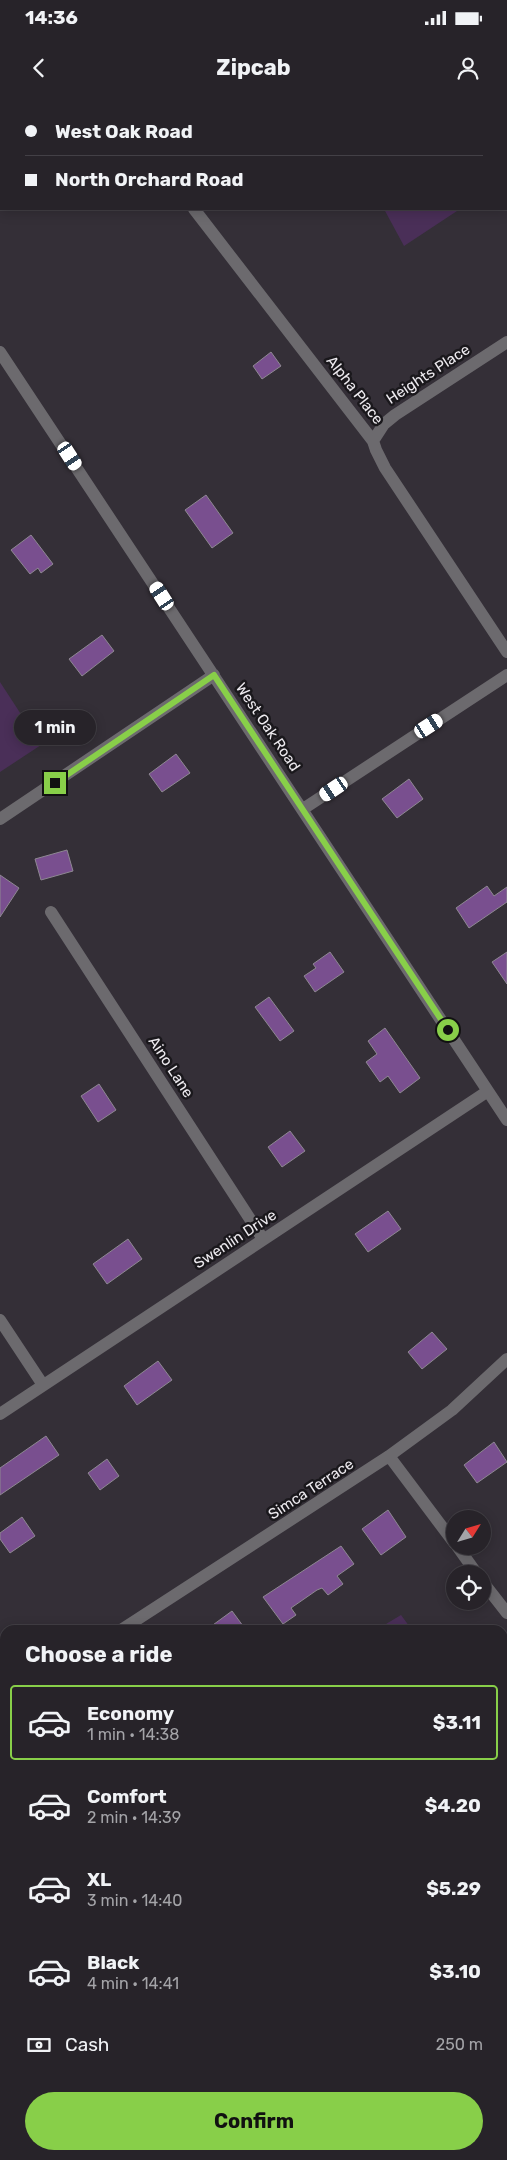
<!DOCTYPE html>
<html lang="en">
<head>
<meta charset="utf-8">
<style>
	:root { --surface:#272329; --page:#2f2b31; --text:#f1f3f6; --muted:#a4a4a8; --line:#434046; --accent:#88cf49 }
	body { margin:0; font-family:Rubik,sans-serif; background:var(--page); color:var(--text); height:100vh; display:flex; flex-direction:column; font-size:19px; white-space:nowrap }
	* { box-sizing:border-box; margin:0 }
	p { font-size:16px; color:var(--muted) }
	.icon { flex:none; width:28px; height:28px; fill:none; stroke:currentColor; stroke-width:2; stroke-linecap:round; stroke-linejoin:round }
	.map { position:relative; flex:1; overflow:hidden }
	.drawer { position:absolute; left:0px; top:1525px; width:508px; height:535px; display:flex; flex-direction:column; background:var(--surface); border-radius:15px 15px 0 0; box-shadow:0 2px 12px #0003,0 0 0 1px var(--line) }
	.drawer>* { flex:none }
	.banner { position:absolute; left:0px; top:0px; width:508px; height:110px; box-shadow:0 2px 12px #0003,0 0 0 1px var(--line); display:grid; align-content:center; height:110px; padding:0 25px; background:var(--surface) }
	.needle { width:32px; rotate:53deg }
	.buttons { position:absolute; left:446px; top:1410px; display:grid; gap:10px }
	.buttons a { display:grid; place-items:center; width:45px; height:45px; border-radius:50%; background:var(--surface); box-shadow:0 2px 12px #0003,0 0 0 1px var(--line); font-size:25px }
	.end { position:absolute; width:22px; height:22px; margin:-11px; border:6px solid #88cf49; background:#111; box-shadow:0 0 0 2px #111 }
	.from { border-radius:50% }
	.bubble { position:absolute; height:35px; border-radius:18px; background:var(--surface); box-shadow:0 2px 12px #0003,0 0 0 1px var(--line); font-size:16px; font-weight:700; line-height:35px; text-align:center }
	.car { position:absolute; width:15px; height:30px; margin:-15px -8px; border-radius:6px; box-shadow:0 0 4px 1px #0007; background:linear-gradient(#fff 24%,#345 0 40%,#fff 0 76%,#345 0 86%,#fff 0) }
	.banner b { display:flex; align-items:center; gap:18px; height:48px; font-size:19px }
	.banner b+b { border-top:1px solid var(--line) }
	.banner i { width:12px; height:12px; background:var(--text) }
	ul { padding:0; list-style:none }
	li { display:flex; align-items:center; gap:15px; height:75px; margin:0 10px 8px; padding:0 15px; border:2px solid transparent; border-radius:5px }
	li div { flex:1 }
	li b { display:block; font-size:19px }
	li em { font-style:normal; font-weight:700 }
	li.selected { border-color:var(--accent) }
	li>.icon { width:45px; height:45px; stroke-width:1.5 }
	h2 { padding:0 25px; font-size:22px; line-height:60px }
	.pay { display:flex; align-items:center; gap:12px; height:55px; padding:0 25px; font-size:19px }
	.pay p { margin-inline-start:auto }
	.button { display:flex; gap:10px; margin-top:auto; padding:10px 25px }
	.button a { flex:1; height:58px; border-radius:30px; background:var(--accent); color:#111; font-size:20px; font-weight:700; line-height:58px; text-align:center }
	.status { display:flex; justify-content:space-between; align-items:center; height:35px; padding:0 25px; background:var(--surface); direction:ltr }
	.status svg { height:14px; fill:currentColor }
	header { display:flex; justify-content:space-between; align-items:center; height:65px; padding:0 25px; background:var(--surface); font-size:22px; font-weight:700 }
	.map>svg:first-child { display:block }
	.green { fill:#4a2f58 }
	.building { fill:#794f8f; stroke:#8e8892 }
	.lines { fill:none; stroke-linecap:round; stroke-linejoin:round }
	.minor { stroke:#6c6a6e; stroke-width:12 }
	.route { stroke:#88cf49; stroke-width:6 }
	.labels { text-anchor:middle; stroke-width:5; stroke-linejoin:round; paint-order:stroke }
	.street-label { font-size:15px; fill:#edeaef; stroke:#1a181c }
</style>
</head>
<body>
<div class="status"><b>14:36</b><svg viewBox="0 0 49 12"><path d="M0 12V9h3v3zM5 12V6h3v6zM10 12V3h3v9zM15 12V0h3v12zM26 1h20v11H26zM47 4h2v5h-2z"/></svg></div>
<header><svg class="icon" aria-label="back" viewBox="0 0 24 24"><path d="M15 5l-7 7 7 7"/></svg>Zipcab<svg class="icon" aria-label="person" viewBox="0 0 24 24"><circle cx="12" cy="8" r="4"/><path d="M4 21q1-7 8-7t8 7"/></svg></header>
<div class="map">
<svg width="507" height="2060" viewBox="0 0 507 2060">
	<rect width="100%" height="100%" fill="#342f37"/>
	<path class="green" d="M325,0H507V78L506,1Z
		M384,109H460L404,146Z
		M0,582L41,645L0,672Z
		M401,1515L412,1530H376Z
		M502,1532H507V1868L503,1871Z
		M5,1767V2055H502L503,1992L507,1990V2060H0V1770Z"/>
	<path class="building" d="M271,252L281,266L262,279L253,266Z
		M206,395L233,433L212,448L185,410Z
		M31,435L53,464L41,473L38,468L30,474L11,450Z
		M102,535L114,551L82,576L69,559Z
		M176,654L190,673L162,692L149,674Z
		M409,679L423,699L397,718L382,699Z
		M67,750L73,771L41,780L35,759Z
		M0,775L19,788L0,817Z
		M487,786L494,796L507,787V802L469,828L456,808Z
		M330,852L344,872L315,892L304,876L316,868L313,864Z
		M507,852V884L492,862Z
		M269,897L294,931L280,941L255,907Z
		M385,928L420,978L400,993L388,976L380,982L366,962L377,954L368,941Z
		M99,984L116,1010L98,1022L81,996Z
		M290,1031L305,1051L282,1067L268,1047Z
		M388,1111L401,1129L368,1152L355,1134Z
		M128,1139L142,1159L107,1184L93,1164Z
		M432,1232L447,1249L422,1269L408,1252Z
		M158,1261L172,1280L137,1305L124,1286Z
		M46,1336L59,1355L0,1395V1368Z
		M494,1342L507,1362L477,1383L464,1365Z
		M107,1359L119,1376L100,1390L88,1373Z
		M388,1410L406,1437L381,1455L362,1429Z
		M22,1417L35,1436L10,1453L0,1439V1433Z
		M341,1446L354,1464L337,1476L343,1484L328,1495L322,1488L317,1490L291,1508L296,1515L283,1524L263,1497Z
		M232,1511L246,1530H206Z"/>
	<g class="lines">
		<path class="minor" d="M0,31H1
			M0,103L1,102
			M194,109L373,341L376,350L385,368L507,552
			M0,252L507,1020
			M373,341L384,324L395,315L507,242
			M303,709L507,575
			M0,719L214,575
			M51,812L263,1139
			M0,1220L43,1285
			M0,1314L488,991
			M389,1356L455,1444
			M457,1446L477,1474
			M482,1481L507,1513
			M121,1530L389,1356L452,1310L507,1259
			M0,1611L5,1608"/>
	</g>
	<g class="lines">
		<path class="route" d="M55,683L214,575L448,930"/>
	</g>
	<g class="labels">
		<g class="street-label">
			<text transform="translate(428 274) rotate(-33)" y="5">Heights Place</text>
			<text transform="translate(355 290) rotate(52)" y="5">Alpha Place</text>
			<text transform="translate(268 627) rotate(56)" y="5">West Oak Road</text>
			<text transform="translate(171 967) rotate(57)" y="5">Aino Lane</text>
			<text transform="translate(235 1139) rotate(-33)" y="5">Swenlin Drive</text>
			<text transform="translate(311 1389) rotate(-33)" y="5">Simca Terrace</text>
		</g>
	</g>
</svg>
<div class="buttons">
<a><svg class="needle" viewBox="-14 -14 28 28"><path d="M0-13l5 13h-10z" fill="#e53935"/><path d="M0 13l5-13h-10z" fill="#a4a4a8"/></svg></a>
<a><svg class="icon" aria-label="locate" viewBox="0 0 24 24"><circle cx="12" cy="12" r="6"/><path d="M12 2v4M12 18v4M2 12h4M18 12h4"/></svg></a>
</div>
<i class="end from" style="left:448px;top:930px"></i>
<i class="end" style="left:55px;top:683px"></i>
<div class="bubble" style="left:14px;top:610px;width:82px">1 min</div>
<i class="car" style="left:70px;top:356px;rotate:147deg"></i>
<i class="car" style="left:162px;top:496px;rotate:327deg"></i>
<i class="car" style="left:429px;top:626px;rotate:57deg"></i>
<i class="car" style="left:334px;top:689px;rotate:236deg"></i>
<div class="banner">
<b><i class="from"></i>West Oak Road</b>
<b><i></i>North Orchard Road</b>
</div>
<section class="drawer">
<h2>Choose a ride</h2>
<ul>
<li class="selected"><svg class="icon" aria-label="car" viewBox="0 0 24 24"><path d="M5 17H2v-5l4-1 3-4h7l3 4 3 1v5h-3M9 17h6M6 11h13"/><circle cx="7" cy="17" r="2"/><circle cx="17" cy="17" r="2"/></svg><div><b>Economy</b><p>1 min · 14:38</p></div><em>$3.11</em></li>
<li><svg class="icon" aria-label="car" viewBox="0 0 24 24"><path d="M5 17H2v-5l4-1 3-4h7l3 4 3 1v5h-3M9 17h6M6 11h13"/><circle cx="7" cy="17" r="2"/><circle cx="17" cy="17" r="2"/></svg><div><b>Comfort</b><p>2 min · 14:39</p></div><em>$4.20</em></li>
<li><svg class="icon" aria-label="car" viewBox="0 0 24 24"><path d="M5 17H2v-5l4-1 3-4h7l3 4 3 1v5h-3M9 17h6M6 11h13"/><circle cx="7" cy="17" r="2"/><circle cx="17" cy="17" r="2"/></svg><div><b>XL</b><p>3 min · 14:40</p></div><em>$5.29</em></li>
<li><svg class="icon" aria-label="car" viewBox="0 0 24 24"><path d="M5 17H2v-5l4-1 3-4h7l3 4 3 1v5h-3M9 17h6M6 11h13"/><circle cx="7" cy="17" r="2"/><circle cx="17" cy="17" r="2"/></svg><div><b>Black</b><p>4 min · 14:41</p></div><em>$3.10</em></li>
</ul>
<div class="pay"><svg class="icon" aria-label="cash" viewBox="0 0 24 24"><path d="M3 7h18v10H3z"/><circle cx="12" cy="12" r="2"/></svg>Cash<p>250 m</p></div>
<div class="button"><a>Confirm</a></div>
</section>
</div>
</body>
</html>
